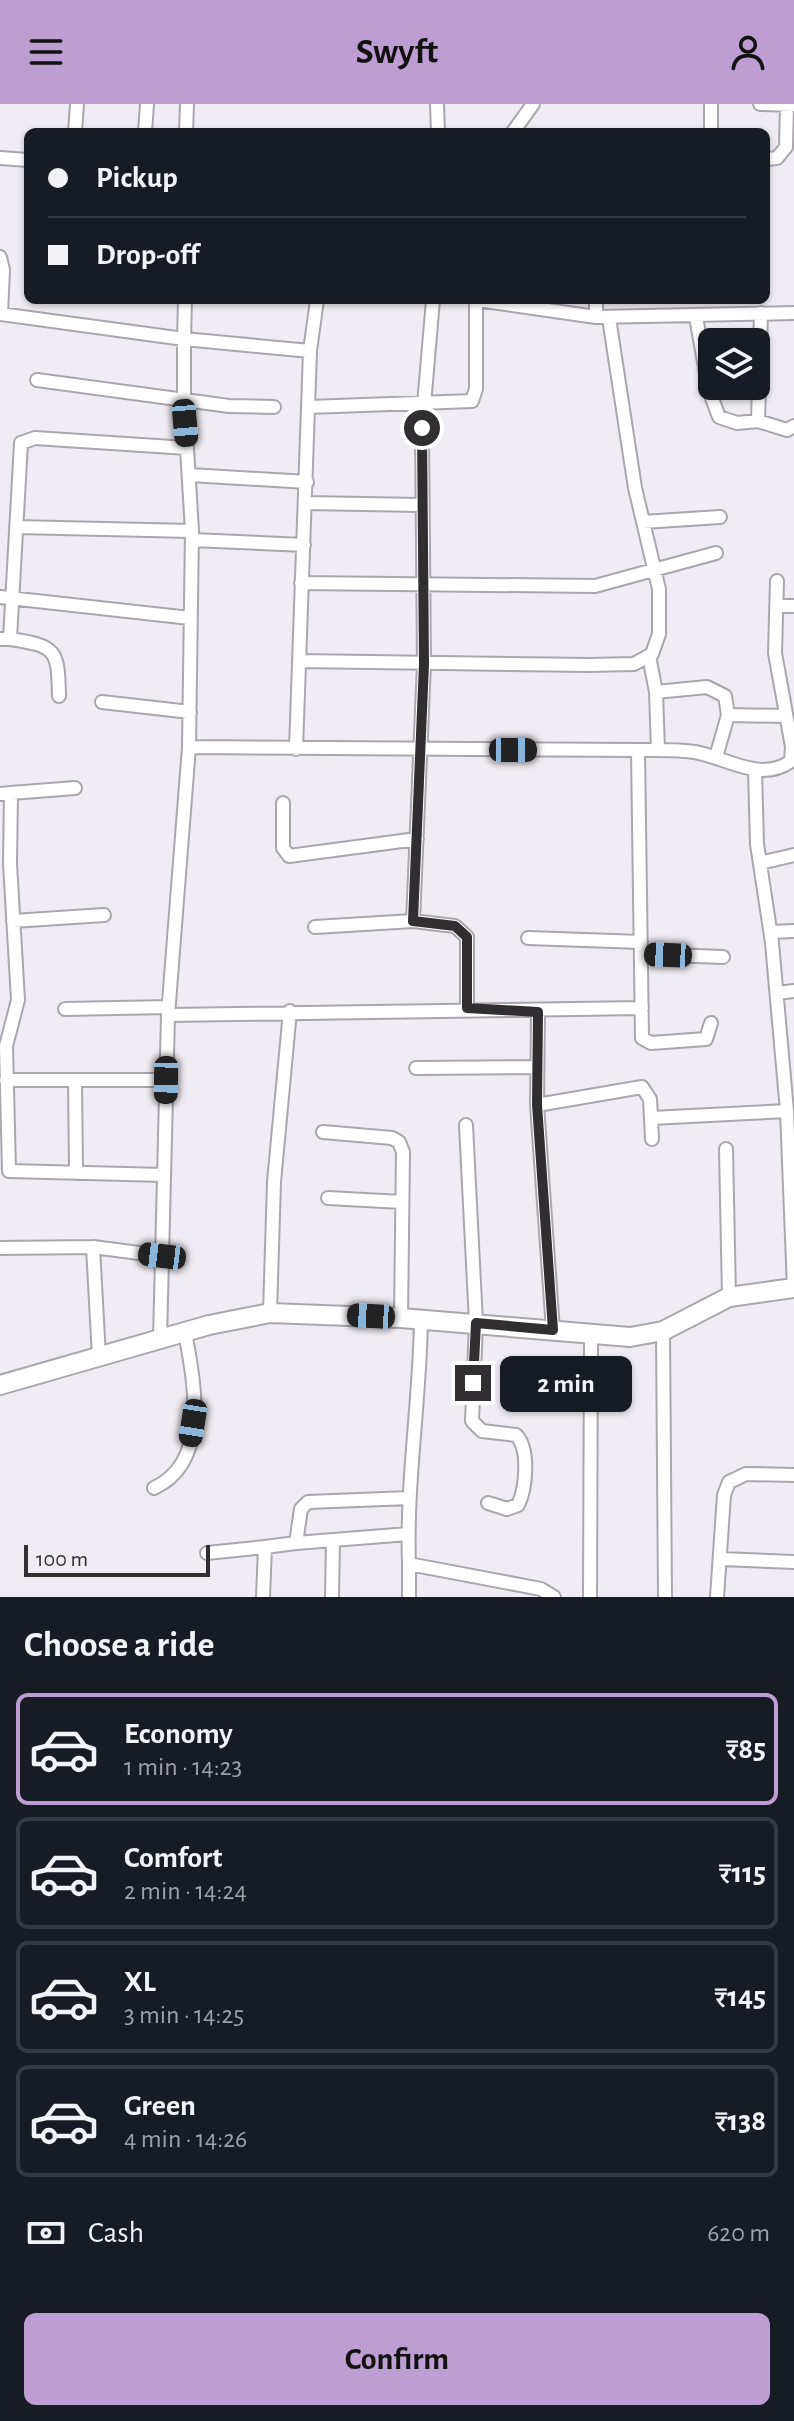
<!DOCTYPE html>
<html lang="en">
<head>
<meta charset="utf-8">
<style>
	:root { --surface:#171b24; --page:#242831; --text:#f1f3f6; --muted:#9ea1a6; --line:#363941; --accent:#bd9dd2 }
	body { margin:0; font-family:"Alegreya Sans",sans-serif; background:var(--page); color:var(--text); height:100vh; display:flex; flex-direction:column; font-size:30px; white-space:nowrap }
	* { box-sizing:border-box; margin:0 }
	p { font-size:26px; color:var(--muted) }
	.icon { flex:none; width:44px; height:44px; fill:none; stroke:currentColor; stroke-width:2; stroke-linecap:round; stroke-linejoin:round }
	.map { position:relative; height:1493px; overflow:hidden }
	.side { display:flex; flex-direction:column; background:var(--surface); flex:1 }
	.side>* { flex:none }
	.top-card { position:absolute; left:24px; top:24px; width:746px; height:176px; border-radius:12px; box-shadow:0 2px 6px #0004; display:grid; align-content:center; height:176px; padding:0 24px; background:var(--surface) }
	.controls { position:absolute; left:698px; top:224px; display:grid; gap:16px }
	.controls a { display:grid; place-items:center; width:72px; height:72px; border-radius:12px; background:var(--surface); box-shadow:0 2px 6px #0004; font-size:40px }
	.scale { position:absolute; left:24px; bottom:20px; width:186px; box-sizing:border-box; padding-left:8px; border:4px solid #302e31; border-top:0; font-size:22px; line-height:28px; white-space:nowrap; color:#302e31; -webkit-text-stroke:6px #f0ecf3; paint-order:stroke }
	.end { position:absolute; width:36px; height:36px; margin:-18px; border:10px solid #302e31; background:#fff; box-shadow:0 0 0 4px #fff }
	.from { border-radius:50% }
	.bubble { position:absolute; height:56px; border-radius:12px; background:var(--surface); box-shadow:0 2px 6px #0004; font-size:26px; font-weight:600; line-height:56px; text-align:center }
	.car { position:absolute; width:24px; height:48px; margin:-24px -12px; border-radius:10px; box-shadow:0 0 6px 2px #0007; background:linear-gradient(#222 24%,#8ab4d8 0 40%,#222 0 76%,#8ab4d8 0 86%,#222 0) }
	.top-card b { display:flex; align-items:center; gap:28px; height:76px; font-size:30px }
	.top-card b+b { border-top:2px solid var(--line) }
	.top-card i { width:20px; height:20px; background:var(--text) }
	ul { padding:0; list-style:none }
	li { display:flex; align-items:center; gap:24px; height:112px; margin:0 16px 12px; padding:0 8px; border:4px solid var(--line); border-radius:12px }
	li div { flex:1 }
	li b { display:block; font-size:30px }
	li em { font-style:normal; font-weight:600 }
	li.selected { border-color:var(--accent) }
	li>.icon { width:72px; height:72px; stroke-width:1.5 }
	h2 { padding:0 24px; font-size:36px; line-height:96px }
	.pay { display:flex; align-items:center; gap:20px; height:88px; padding:0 24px; font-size:30px }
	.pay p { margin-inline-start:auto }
	.cta { display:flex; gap:16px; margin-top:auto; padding:16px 24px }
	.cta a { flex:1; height:92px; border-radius:12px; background:var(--accent); color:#111; font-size:32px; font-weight:600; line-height:92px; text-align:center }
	header { display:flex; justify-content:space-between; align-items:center; height:104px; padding:0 24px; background:var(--accent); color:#111; font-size:36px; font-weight:600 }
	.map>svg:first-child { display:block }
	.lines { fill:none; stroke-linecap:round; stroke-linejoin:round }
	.street-casing { stroke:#aaa6ad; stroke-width:16 }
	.secondary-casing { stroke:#aaa6ad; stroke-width:22 }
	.street { stroke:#fff; stroke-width:12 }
	.secondary { stroke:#fff; stroke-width:18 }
	.route { stroke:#302e31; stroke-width:10 }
</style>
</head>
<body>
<header><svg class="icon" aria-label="menu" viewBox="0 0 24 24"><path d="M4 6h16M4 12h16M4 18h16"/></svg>Swyft<svg class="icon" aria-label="person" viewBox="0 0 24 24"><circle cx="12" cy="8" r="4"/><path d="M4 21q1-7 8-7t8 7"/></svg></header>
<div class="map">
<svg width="794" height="1493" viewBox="0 0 794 1493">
	<rect width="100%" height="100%" fill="#f0ecf3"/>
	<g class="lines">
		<g class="street-casing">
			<path id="street" d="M437,0L438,28
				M711,0V28
				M760,0L793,1
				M75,28L77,0
				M145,28L147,0
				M186,28L187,0
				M513,28L533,0
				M0,54L28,56
				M766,55L777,54L786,43L787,1
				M0,153L3,166L1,210
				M185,196L184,235L310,247
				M433,196L422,324L424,560L413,817L455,822L467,833V904
				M478,196L596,213V196
				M0,210L184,235V295L192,427L189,643L168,911L642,904
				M596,213L794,209
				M696,213L709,286L719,313L737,319L758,317L787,326L794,322
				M37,276L229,302L274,303
				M309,303L472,297L476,285V196
				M758,317L761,209
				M190,371L307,378
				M306,399L420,401
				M643,418L720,413
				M16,423L192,427
				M192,436L304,441
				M301,479L595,482L716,449
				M0,493L190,514
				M776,502H794
				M0,535H10L21,339L35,334L187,344
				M10,535C57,542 58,546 59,592
				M649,552L656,588L658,646
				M299,557L589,561L634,560L652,550L659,530V485L635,384L609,214
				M656,588L707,583L725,592L728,611L716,653
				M102,598L190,608
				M728,611L785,612
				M189,643L638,646L642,934L651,939L706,935L711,919
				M296,645L310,247L317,196
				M638,646C657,646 677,645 695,648C727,654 761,679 791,657L792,643L775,549L777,477
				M755,666L757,740L772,839L787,1007L794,1184
				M11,689L75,684
				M0,690L11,689L10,760L18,896L6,942L9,1067L164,1071
				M283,699V744L289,752L417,735
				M760,759L794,751
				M13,817L104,811
				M315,823L413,817
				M771,828L794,827
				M528,834L641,838
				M641,850L723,853
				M777,889L794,887
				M65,905L168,903
				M538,908L537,1001L553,1226
				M416,964L537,963
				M6,976H166
				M75,976L76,1069
				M537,1001L642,983L650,995L652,1035
				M651,1014L787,1007
				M466,1021L476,1219L472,1317L482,1327L516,1331C530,1345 526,1385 518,1401L507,1405L488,1399
				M323,1028L392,1034L399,1038L403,1048L401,1214
				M726,1045L729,1193
				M328,1094L402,1098
				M0,1144L93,1143
				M270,1209L274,1078L290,907
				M421,1215C420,1297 406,1378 409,1460L541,1485L554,1493
				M663,1227L665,1493
				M160,1235L168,911
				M99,1253L93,1143L162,1152
				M154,1384C211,1358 194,1278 185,1228
				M296,1439L408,1430
				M207,1449L265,1443
				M721,1455L794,1458
				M409,1460V1493
				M263,1493L265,1443L296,1439L301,1405L308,1398L409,1394
				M332,1493L333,1436
				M590,1493L591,1232
				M717,1493L724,1391L729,1378L746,1370L794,1371"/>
		</g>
		<g class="secondary-casing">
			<path id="secondary" d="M0,1281L209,1221L270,1209L401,1214L630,1233L663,1227L729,1193L794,1184"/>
		</g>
		<use href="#street" class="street"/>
		<use href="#secondary" class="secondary"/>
	</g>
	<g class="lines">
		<path class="route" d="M422,324L424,560L413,817L455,822L467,833V904L538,908L537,1001L553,1226L476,1219L473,1279"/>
	</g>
</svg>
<div class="controls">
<a><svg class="icon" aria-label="layers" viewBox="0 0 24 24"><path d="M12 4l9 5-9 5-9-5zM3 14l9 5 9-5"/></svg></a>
</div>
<div class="scale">100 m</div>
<i class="end from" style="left:422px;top:324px"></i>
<i class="end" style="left:473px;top:1279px"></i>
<div class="bubble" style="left:500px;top:1252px;width:132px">2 min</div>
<i class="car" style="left:185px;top:319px;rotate:175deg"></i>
<i class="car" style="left:513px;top:646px;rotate:90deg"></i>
<i class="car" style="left:668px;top:851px;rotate:272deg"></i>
<i class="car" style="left:166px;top:976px;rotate:181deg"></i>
<i class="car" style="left:162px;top:1152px;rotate:277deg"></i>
<i class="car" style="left:371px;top:1212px;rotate:273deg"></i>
<i class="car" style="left:193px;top:1319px;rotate:189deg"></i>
<div class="top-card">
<b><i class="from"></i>Pickup</b>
<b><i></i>Drop-off</b>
</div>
</div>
<section class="side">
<h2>Choose a ride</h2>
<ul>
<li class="selected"><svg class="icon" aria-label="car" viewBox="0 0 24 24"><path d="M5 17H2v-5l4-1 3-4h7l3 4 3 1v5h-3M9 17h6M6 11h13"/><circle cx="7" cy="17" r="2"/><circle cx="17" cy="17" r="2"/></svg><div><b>Economy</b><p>1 min · 14:23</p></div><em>₹85</em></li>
<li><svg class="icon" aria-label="car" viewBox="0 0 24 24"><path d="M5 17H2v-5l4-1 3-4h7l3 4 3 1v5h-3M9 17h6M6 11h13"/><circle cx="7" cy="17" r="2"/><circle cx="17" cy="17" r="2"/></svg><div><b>Comfort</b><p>2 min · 14:24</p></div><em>₹115</em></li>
<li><svg class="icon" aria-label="car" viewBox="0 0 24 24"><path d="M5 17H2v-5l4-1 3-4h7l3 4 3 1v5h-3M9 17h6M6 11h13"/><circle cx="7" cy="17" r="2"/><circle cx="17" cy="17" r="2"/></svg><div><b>XL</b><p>3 min · 14:25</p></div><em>₹145</em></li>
<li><svg class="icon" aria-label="car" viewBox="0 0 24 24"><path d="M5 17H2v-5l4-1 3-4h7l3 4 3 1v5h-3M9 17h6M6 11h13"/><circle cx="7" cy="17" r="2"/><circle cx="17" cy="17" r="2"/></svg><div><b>Green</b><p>4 min · 14:26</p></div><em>₹138</em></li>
</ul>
<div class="pay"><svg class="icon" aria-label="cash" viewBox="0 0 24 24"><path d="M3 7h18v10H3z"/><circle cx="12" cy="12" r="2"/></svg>Cash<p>620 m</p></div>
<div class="cta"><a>Confirm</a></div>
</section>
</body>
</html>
